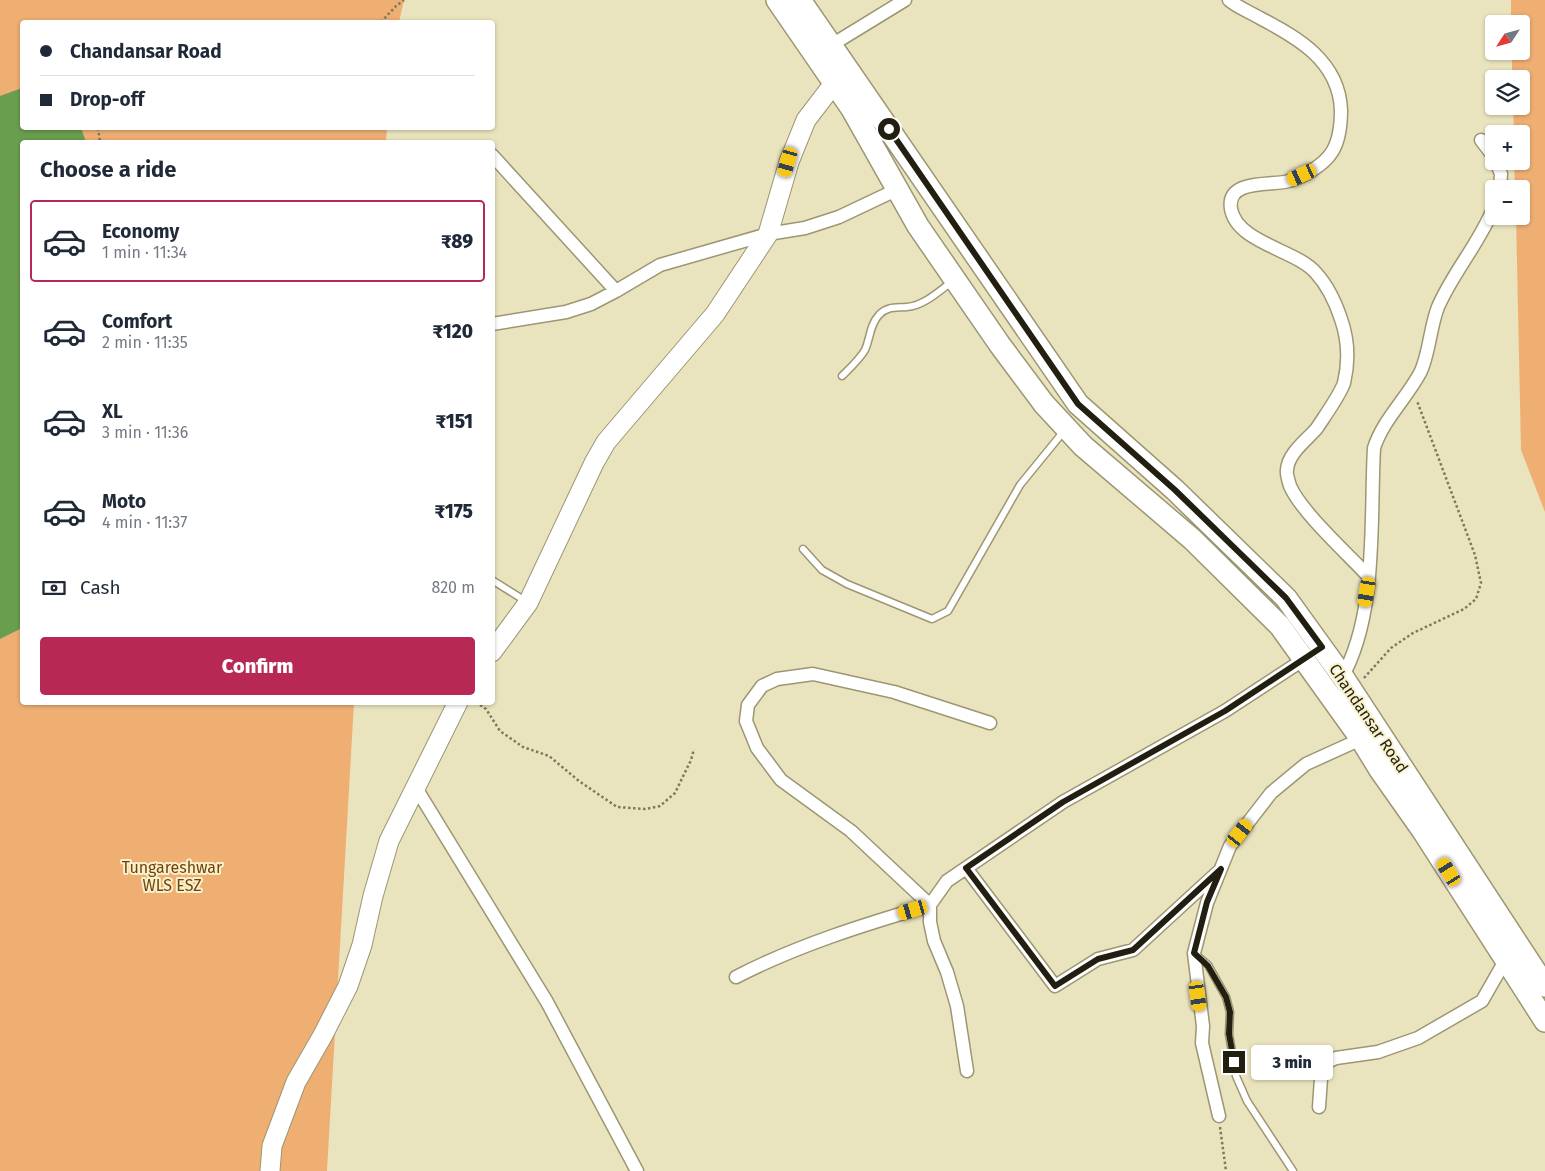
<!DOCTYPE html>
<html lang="en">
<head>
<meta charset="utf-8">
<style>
	:root { --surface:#fff; --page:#f6f6f7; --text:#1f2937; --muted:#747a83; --line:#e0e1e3; --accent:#b82854 }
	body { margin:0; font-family:"Fira Sans",sans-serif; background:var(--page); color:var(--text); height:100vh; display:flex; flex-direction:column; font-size:19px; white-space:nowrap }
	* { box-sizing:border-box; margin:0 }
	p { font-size:16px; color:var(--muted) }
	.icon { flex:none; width:28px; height:28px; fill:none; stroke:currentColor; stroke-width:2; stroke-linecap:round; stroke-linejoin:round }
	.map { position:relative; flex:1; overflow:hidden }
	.panel { position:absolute; left:20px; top:140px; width:475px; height:565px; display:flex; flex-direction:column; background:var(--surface); border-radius:5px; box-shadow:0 1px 4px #0004 }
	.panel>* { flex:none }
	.top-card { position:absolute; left:20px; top:20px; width:475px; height:110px; border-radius:5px; box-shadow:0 1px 4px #0004; display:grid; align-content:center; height:110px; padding:0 20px; background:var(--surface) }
	.needle { width:32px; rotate:234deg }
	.controls { position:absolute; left:1485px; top:15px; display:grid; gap:10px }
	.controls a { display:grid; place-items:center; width:45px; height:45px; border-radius:5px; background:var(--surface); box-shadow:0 1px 4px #0004; font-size:25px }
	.end { position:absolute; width:22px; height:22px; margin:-11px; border:6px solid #221f11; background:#fff; box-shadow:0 0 0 2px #fff }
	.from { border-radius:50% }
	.bubble { position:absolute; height:35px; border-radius:5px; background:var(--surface); box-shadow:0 1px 4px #0004; font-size:16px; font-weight:800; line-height:35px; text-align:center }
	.car { position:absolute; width:15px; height:30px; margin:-15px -8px; border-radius:6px; box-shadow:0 0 4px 1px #0007; background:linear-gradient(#f5c518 24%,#345 0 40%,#f5c518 0 76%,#345 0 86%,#f5c518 0) }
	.top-card b { display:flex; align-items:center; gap:18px; height:48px; font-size:19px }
	.top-card b+b { border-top:1px solid var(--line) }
	.top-card i { width:12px; height:12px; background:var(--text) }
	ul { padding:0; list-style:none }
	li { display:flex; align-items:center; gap:15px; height:82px; margin:0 10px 8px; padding:0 10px; border:2px solid transparent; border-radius:5px }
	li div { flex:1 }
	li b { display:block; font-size:19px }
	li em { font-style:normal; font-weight:800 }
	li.on { border-color:var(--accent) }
	li>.icon { width:45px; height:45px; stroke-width:1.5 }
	h2 { padding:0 20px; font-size:22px; line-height:60px }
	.pay { display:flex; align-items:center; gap:12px; height:55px; padding:0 20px; font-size:19px }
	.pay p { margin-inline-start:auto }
	.cta { display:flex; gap:10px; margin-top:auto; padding:10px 20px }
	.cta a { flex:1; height:58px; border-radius:5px; background:var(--accent); color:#fff; font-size:20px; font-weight:800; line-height:58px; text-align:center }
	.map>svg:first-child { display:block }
	.green { fill:#efaf73 }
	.water { fill:#6a9e4f }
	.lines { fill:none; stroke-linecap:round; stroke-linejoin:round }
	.lane-casing { stroke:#9c9673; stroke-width:9 }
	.street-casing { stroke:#9c9673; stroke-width:15 }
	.secondary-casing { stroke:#9c9673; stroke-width:21 }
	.primary-casing { stroke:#9c9673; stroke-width:24 }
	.path { stroke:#7d7960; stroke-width:2.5; stroke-dasharray:2.5 2.5; stroke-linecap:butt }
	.lane { stroke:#fff; stroke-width:6 }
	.street { stroke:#fff; stroke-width:12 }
	.secondary { stroke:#fff; stroke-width:19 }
	.primary { stroke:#fff; stroke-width:21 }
	.route { stroke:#221f11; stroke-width:6 }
	.labels { text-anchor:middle; stroke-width:4; stroke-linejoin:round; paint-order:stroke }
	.street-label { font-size:16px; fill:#221f11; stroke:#f8f1cb }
	.park-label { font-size:16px; fill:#72420a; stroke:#f8f1cb }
</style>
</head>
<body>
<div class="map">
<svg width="1545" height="1171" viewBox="0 0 1545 1171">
	<rect width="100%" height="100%" fill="#eae4be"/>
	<path class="green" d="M0,0H404L399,22H22V128H387L386,142H22V702L354,703L327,1171H0Z
		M1511,0H1545V512L1521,450L1516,216H1521V189H1515L1514,161H1521V134H1514L1513,106H1521V79H1512V51H1521V24H1511Z"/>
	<path class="water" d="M22,88V128H81L86,142H22V628L0,639V96Z"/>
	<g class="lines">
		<g class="lane-casing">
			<path id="lane" d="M842,376C850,368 859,360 865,350C870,339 870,324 879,315C887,306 896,308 907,307C924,306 940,290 953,281
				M803,549L822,570L847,584L932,619L948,611L1020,485L1064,431
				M492,580L527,602
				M1195,954L1208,965L1226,997L1230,1012L1229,1034L1236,1076L1247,1101L1293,1171"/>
		</g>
		<g class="street-casing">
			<path id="street" d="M1229,0C1237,7 1250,12 1260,18C1298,38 1339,61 1341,110C1341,123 1339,141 1332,152C1323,166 1304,176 1289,181C1273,186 1226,178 1231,209C1237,243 1297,250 1316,273C1327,285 1336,304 1341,319C1348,339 1349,362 1344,383C1340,395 1324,417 1317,428C1307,440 1288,453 1287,470C1286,474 1289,482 1290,486C1302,513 1348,554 1369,577
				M825,49L905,0
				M1481,140L1494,157
				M492,155L616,291
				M1496,161L1501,174L1500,189
				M492,324L566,312L591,304L616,291L660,265L768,234L805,228L839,217L896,190
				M1341,679C1378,616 1370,519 1374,448C1383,420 1406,399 1420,373C1429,356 1430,327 1438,307C1453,272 1479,244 1494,207
				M416,788L547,1002L637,1171
				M966,868L1055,986L1098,959L1133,950L1218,872
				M930,905L851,831L781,780L757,748L746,721L748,705L762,686L777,679L813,674L894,692L990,723
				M736,977C798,945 863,925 930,905
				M967,1071L957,1006L947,972L934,941L930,922V905L947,881L1063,802L1225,711L1309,656
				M1319,1107L1322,1064L1336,1058L1378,1052L1418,1038L1482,1001L1506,959
				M1219,1116L1202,1043L1203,1026L1194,953L1207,903L1230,846L1271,793L1306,764L1361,739"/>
		</g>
		<g class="secondary-casing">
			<path id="secondary" d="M492,652L528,603L594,463L606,442L715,314L768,234L789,162L806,120L842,73
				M270,1171L272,1146L296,1082L323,1035L348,986L362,945L373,896L389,841L458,702"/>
		</g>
		<g class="primary-casing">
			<path id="primary" d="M777,0L852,109L918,226L1000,345L1044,404L1083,446L1192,539L1280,626L1361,739L1380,770L1423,831L1545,1021
				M800,0L1078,404L1175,490L1286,598L1343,677L1545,986"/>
		</g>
		<path class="path" d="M381,22L396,6L404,0
			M98,128L100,142
			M1364,678L1391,648L1413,633L1464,609L1476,599L1481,583L1475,555L1417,401
			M476,702L486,709L500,731L523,747L549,756L579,781L617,807L645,809L660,806L675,793L691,760L694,749
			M1220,1127L1226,1171"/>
		<use href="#lane" class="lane"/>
		<use href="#street" class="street"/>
		<use href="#secondary" class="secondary"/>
		<use href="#primary" class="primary"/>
	</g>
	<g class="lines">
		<path class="route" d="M889,129L1078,404L1175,490L1286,598L1322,647L1225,711L1063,802L966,868L1055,986L1098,959L1133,950L1221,869L1207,902L1194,953L1208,966L1226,997L1230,1012L1229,1034L1234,1062"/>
	</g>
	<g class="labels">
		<g class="street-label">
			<text transform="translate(1369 718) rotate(56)" y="6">Chandansar Road</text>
		</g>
		<g class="park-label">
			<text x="172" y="873">Tungareshwar<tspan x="172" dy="18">WLS ESZ</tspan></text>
		</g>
	</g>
</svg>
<div class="controls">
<a><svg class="needle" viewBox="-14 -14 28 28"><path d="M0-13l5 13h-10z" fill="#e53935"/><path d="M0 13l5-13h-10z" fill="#747a83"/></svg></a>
<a><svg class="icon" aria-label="layers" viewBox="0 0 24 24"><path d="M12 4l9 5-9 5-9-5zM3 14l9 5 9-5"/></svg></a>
<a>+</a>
<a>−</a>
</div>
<i class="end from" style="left:889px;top:129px"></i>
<i class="end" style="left:1234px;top:1062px"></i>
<div class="bubble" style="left:1251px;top:1045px;width:82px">3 min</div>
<i class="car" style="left:788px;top:162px;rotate:196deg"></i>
<i class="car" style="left:1302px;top:175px;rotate:245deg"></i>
<i class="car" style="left:1367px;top:592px;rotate:190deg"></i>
<i class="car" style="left:1240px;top:833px;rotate:38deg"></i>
<i class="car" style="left:1449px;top:872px;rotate:328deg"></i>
<i class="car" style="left:913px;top:910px;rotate:254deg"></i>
<i class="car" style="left:1198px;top:996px;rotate:172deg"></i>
<div class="top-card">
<b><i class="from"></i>Chandansar Road</b>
<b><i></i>Drop-off</b>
</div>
<section class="panel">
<h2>Choose a ride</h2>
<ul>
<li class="on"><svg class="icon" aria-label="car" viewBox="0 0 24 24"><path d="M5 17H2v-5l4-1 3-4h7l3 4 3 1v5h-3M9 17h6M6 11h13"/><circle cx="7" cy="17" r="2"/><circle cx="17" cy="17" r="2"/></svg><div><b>Economy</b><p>1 min · 11:34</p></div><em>₹89</em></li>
<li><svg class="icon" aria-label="car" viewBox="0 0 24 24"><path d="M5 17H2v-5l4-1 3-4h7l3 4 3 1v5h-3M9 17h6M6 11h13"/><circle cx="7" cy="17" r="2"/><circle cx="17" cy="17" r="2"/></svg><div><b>Comfort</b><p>2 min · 11:35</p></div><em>₹120</em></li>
<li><svg class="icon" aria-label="car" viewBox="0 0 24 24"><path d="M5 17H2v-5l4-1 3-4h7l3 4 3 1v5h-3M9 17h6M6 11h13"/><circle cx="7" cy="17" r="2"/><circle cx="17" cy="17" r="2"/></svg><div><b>XL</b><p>3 min · 11:36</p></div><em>₹151</em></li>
<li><svg class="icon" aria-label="car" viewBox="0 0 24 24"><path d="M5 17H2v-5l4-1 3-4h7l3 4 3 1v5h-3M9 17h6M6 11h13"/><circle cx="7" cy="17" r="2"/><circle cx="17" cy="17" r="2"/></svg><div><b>Moto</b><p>4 min · 11:37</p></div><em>₹175</em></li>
</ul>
<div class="pay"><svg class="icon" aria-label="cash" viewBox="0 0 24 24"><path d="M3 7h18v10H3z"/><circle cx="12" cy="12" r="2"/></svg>Cash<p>820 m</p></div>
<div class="cta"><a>Confirm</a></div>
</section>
</div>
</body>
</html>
